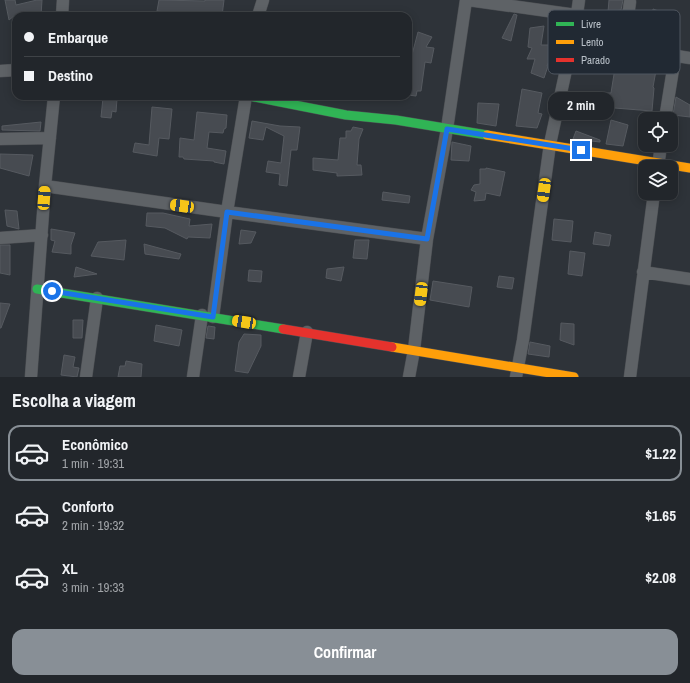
<!DOCTYPE html>
<html lang="pt">
<head>
<meta charset="utf-8">
<style>
	:root { --surface:#22262b; --page:#2a2e33; --text:#f1f3f6; --muted:#a2a5a9; --line:#3f4347; --accent:#888f96 }
	body { margin:0; font-family:"Archivo Narrow",sans-serif; background:var(--page); color:var(--text); height:100vh; display:flex; flex-direction:column; font-size:15px; white-space:nowrap }
	* { box-sizing:border-box; margin:0 }
	p { font-size:13px; color:var(--muted) }
	.icon { flex:none; width:22px; height:22px; fill:none; stroke:currentColor; stroke-width:2; stroke-linecap:round; stroke-linejoin:round }
	.map { position:relative; height:377px; overflow:hidden }
	.sheet { display:flex; flex-direction:column; background:var(--surface); flex:1 }
	.sheet>* { flex:none }
	.hud { position:absolute; left:12px; top:12px; width:400px; height:88px; border-radius:12px; box-shadow:0 2px 10px #0003,0 0 0 1px var(--line); display:grid; align-content:center; height:88px; padding:0 12px; background:var(--surface) }
	.tools { position:absolute; left:638px; top:112px; display:grid; gap:8px }
	.tools a { display:grid; place-items:center; width:40px; height:40px; border-radius:8px; background:var(--surface); box-shadow:0 2px 10px #0003,0 0 0 1px var(--line); font-size:20px }
	.end { position:absolute; width:18px; height:18px; margin:-9px; border:5px solid #1a73e8; background:#fff; box-shadow:0 0 0 2px #fff }
	.from { border-radius:50% }
	.bubble { position:absolute; height:28px; border-radius:12px; background:var(--surface); box-shadow:0 2px 10px #0003,0 0 0 1px var(--line); font-size:13px; font-weight:700; line-height:28px; text-align:center }
	.car { position:absolute; width:12px; height:24px; margin:-12px -6px; border-radius:5px; box-shadow:0 0 3px 1px #0007; background:linear-gradient(#f5c518 24%,#345 0 40%,#f5c518 0 76%,#345 0 86%,#f5c518 0) }
	.hud b { display:flex; align-items:center; gap:14px; height:38px; font-size:15px }
	.hud b+b { border-top:1px solid var(--line) }
	.hud i { width:10px; height:10px; background:var(--text) }
	ul { padding:0; list-style:none }
	li { display:flex; align-items:center; gap:12px; height:56px; margin:0 8px 6px; padding:0 4px; border:2px solid transparent; border-radius:12px }
	li div { flex:1 }
	li b { display:block; font-size:15px }
	li em { font-style:normal; font-weight:700 }
	li.on { border-color:var(--accent) }
	li>.icon { width:36px; height:36px; stroke-width:1.5 }
	h2 { padding:0 12px; font-size:18px; line-height:48px }
	.primary-button { display:flex; gap:8px; margin-top:auto; padding:8px 12px }
	.primary-button a { flex:1; height:46px; border-radius:12px; background:var(--accent); color:#fff; font-size:16px; font-weight:700; line-height:46px; text-align:center }
	.map>svg:first-child { display:block }
	.building { fill:#474b51; stroke:#565a60 }
	.lines { fill:none; stroke-linecap:round; stroke-linejoin:round }
	.street-casing { stroke:#4c4f53; stroke-width:13 }
	.fast-casing { stroke:#4c4f53; stroke-width:10 }
	.slow-casing { stroke:#4c4f53; stroke-width:10 }
	.jam-casing { stroke:#4c4f53; stroke-width:10 }
	.street { stroke:#5e6266; stroke-width:12 }
	.fast { stroke:#30b455; stroke-width:9 }
	.slow { stroke:#ff9f0a; stroke-width:9 }
	.jam { stroke:#e5322d; stroke-width:9 }
	.route { stroke:#1a73e8; stroke-width:5 }
	.key { fill:#212933; stroke:#4f5660; stroke-width:1 }
	.key-label { font-size:11px; fill:#b9c0c8 }
</style>
</head>
<body>
<div class="map">
<svg width="690" height="377" viewBox="0 0 690 377">
	<rect width="100%" height="100%" fill="#2e3339"/>
	<path class="building" d="M5,0H15L16,5L37,0H42L41,16H14L9,20Z
		M159,0L205,1V0H224L222,16H198L157,11Z
		M609,0H623L621,10L608,12Z
		M653,9L664,13L658,43L649,41Z
		M514,14L517,15L511,41L502,38Z
		M544,26L541,45H556L547,66H548L544,78L531,73L535,59H527L532,48L528,47L530,28Z
		M418,32L432,37L426,47L434,48L431,63L425,62L421,91H417L416,96L408,95V70Z
		M612,52L619,53V55L628,57L626,60L657,65L653,87L654,88L652,111L602,107V93H611L615,68L608,67Z
		M522,89L542,93L538,113L542,114L537,128L516,126Z
		M676,97L690,105V117L673,115Z
		M103,98L117,99L116,112L112,111L111,118L101,117Z
		M478,103L499,104L496,126L477,123Z
		M152,107L172,109L169,139L159,138L157,156L133,152L135,143L149,145Z
		M197,112L227,115L226,128L224,129L223,133L209,132L207,148L226,151L224,164L214,162V161L184,159L183,157H179L180,138L194,140Z
		M611,120L628,125L623,146L606,144Z
		M252,121L280,126L300,127L297,150H291L287,186L279,185L280,174L266,172L268,161L281,163L284,136L266,127L263,140L249,138Z
		M41,122L40,131L2,130V126Z
		M353,127L363,129L359,139L357,165H361L362,175L337,176V173L313,170V158L338,160L340,138H346V131H351Z
		M576,131L600,140V142L573,139Z
		M452,142L471,146L469,161L451,160Z
		M0,154L33,155L29,176L0,168Z
		M486,168L505,172L500,196L486,193L485,200L474,201L476,192L471,190L474,185L480,184V169H486Z
		M383,192L410,196L409,203L382,200Z
		M5,210L17,211L19,229L7,226Z
		M147,213H163L190,219L189,226L212,224L210,238L188,237L187,239L165,228L146,226Z
		M554,219L573,221L571,242L552,240Z
		M51,229L75,233L71,245V254L52,252L55,241L51,240Z
		M241,230L256,232L251,243L239,244Z
		M595,232L611,235L609,246L593,244Z
		M126,240L124,260L91,256L98,242Z
		M355,240H369L367,259L353,258Z
		M144,244L181,254L179,259L145,254Z
		M0,245H10V275L0,273Z
		M570,251L585,253L582,276L568,274Z
		M76,267L97,274L74,277Z
		M344,267L341,281L326,278L327,269Z
		M249,270L262,271L261,282L248,281Z
		M499,276L514,278L512,289L497,287Z
		M433,281L472,287L469,307L430,300Z
		M0,303L10,304L1,328H0Z
		M73,320H83L82,338H73Z
		M561,323L574,324V345L560,340Z
		M156,325L182,330L179,346L154,341Z
		M208,326L215,327L214,339L206,338Z
		M244,334L261,335V346L248,373L235,371L239,342Z
		M530,342L550,346L549,357L528,354Z
		M64,355L75,357L73,367L79,368L77,377L61,375Z
		M126,361L142,364L141,377H118L120,366H125Z"/>
	<g class="lines">
		<g class="street-casing">
			<path id="street" d="M468,0L576,15
				M630,2L625,37L628,44L633,49L690,58
				M62,16L63,0
				M258,16L263,0
				M0,71L16,70
				M665,119L675,57
				M0,139L50,138
				M658,167L661,145
				M45,186L227,212L427,239
				M0,238L42,235
				M643,272L690,279
				M213,317L227,212L246,96
				M31,377L45,186L54,96
				M86,377L97,298
				M193,377L202,315
				M299,377L307,332
				M409,377L414,350L427,239L447,129L466,0
				M516,377L523,340L550,144L575,28L579,0
				M630,377L654,193"/>
		</g>
		<g class="fast-casing">
			<path id="fast" d="M249,96L346,115L396,120L487,135
				M37,289L283,329"/>
		</g>
		<g class="slow-casing">
			<path id="slow" d="M487,135L690,168
				M392,347L574,377"/>
		</g>
		<g class="jam-casing">
			<path id="jam" d="M283,329L392,347"/>
		</g>
		<use href="#street" class="street"/>
		<use href="#fast" class="fast"/>
		<use href="#slow" class="slow"/>
		<use href="#jam" class="jam"/>
	</g>
	<g class="lines">
		<path class="route" d="M52,291L213,317L227,212L427,239L447,129L581,150"/>
	</g>
	<rect x="548" y="10" width="132" height="64" rx="6" class="key"/>
	<rect x="556" y="22" width="18" height="4" fill="#30b455"/>
	<rect x="556" y="40" width="18" height="4" fill="#ff9f0a"/>
	<rect x="556" y="58" width="18" height="4" fill="#e5322d"/>
	<g class="key-label">
		<text x="581" y="28">Livre</text>
		<text x="581" y="46">Lento</text>
		<text x="581" y="64">Parado</text>
	</g>
</svg>
<div class="tools">
<a><svg class="icon" aria-label="locate" viewBox="0 0 24 24"><circle cx="12" cy="12" r="6"/><path d="M12 2v4M12 18v4M2 12h4M18 12h4"/></svg></a>
<a><svg class="icon" aria-label="layers" viewBox="0 0 24 24"><path d="M12 4l9 5-9 5-9-5zM3 14l9 5 9-5"/></svg></a>
</div>
<i class="end from" style="left:52px;top:291px"></i>
<i class="end" style="left:581px;top:150px"></i>
<div class="bubble" style="left:548px;top:92px;width:66px">2 min</div>
<i class="car" style="left:544px;top:190px;rotate:188deg"></i>
<i class="car" style="left:44px;top:198px;rotate:4deg"></i>
<i class="car" style="left:182px;top:206px;rotate:278deg"></i>
<i class="car" style="left:421px;top:294px;rotate:187deg"></i>
<i class="car" style="left:244px;top:322px;rotate:279deg"></i>
<div class="hud">
<b><i class="from"></i>Embarque</b>
<b><i></i>Destino</b>
</div>
</div>
<section class="sheet">
<h2>Escolha a viagem</h2>
<ul>
<li class="on"><svg class="icon" aria-label="car" viewBox="0 0 24 24"><path d="M5 17H2v-5l4-1 3-4h7l3 4 3 1v5h-3M9 17h6M6 11h13"/><circle cx="7" cy="17" r="2"/><circle cx="17" cy="17" r="2"/></svg><div><b>Econômico</b><p>1 min · 19:31</p></div><em>$1.22</em></li>
<li><svg class="icon" aria-label="car" viewBox="0 0 24 24"><path d="M5 17H2v-5l4-1 3-4h7l3 4 3 1v5h-3M9 17h6M6 11h13"/><circle cx="7" cy="17" r="2"/><circle cx="17" cy="17" r="2"/></svg><div><b>Conforto</b><p>2 min · 19:32</p></div><em>$1.65</em></li>
<li><svg class="icon" aria-label="car" viewBox="0 0 24 24"><path d="M5 17H2v-5l4-1 3-4h7l3 4 3 1v5h-3M9 17h6M6 11h13"/><circle cx="7" cy="17" r="2"/><circle cx="17" cy="17" r="2"/></svg><div><b>XL</b><p>3 min · 19:33</p></div><em>$2.08</em></li>
</ul>
<div class="primary-button"><a>Confirmar</a></div>
</section>
</body>
</html>
